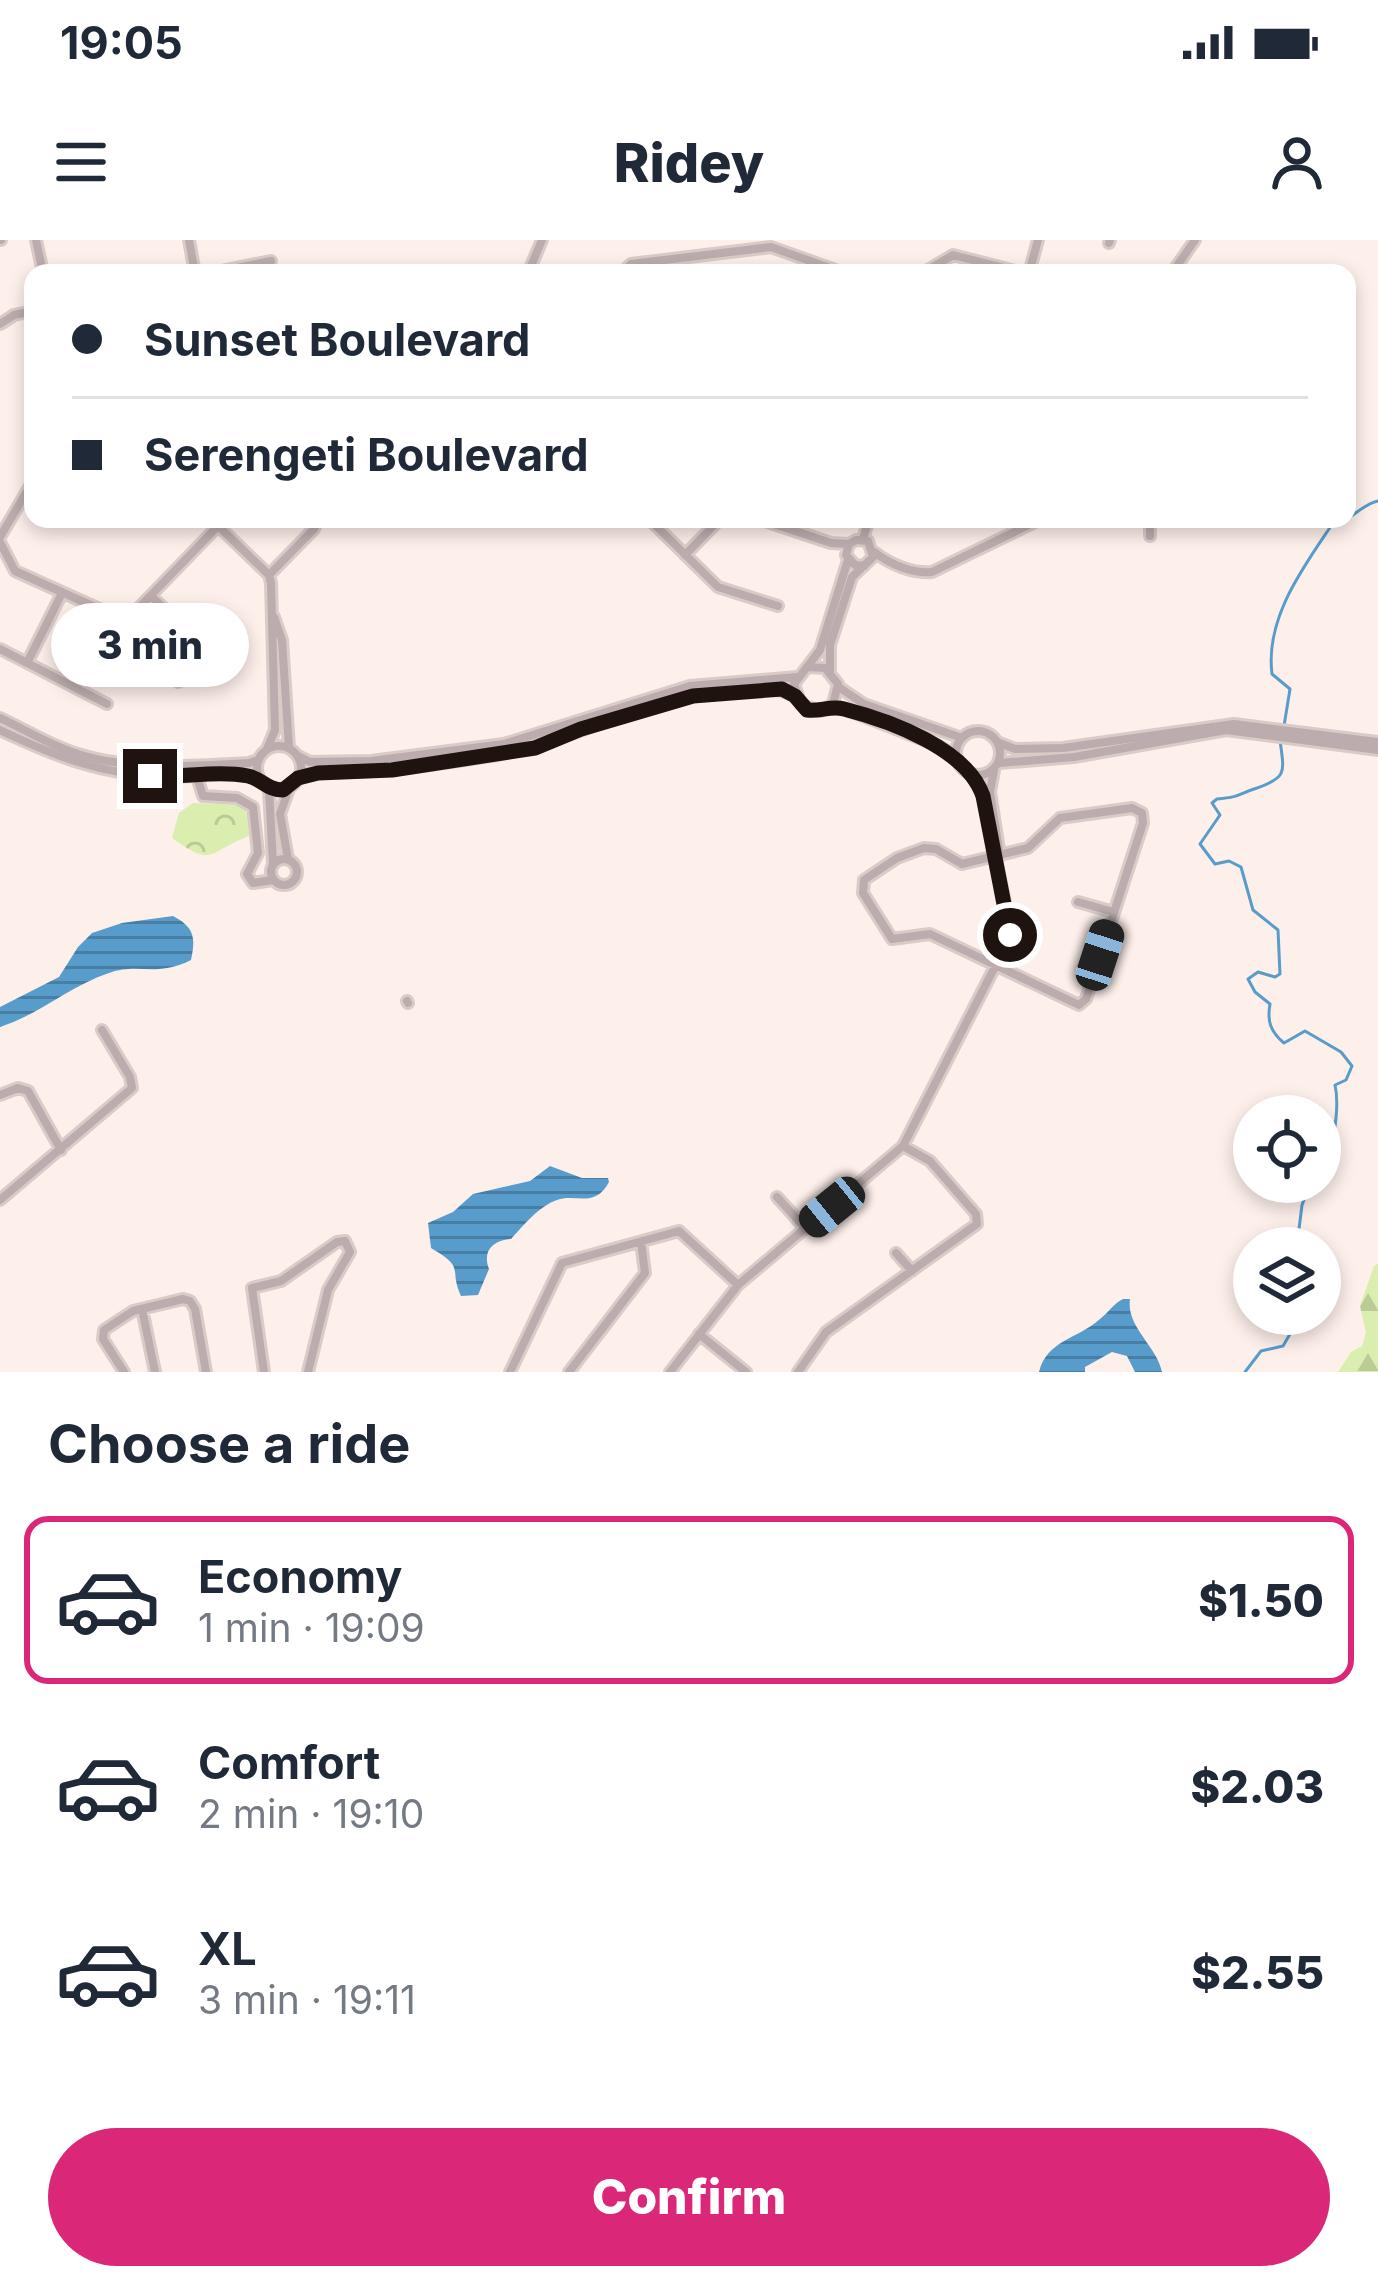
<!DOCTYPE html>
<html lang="en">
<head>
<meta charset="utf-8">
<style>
	:root { --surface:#fff; --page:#f6f6f7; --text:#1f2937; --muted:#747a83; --line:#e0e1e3; --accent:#db2777 }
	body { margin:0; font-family:Inter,sans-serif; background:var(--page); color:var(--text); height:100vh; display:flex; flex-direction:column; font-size:45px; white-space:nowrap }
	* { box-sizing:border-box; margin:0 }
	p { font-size:39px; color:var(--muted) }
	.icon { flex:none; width:66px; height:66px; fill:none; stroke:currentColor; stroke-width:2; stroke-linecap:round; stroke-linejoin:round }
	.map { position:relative; height:1132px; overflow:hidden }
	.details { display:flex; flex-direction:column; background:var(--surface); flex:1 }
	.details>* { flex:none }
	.hud { position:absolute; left:24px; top:24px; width:1332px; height:264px; border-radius:24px; box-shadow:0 6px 18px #0003; display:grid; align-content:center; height:264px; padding:0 48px; background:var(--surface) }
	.tools { position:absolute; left:1233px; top:855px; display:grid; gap:24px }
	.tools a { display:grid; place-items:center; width:108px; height:108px; border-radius:50%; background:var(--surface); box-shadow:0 6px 18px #0003; font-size:60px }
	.end { position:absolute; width:54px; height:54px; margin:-27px; border:15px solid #1e130e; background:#fff; box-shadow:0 0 0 6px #fff }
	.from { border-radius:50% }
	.bubble { position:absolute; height:84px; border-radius:42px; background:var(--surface); box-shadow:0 6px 18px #0003; font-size:39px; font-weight:800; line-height:84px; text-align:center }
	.car { position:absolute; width:36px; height:72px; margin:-36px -18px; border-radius:15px; box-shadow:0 0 9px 3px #0007; background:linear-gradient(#222 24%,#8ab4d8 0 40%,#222 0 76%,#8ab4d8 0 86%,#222 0) }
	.hud b { display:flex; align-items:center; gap:42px; height:114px; font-size:45px }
	.hud b+b { border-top:3px solid var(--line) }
	.hud i { width:30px; height:30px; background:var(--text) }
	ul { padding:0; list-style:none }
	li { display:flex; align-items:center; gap:36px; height:168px; margin:0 24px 18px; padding:0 24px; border:6px solid transparent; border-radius:24px }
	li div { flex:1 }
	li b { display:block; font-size:45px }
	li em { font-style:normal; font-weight:800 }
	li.current { border-color:var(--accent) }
	li>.icon { width:108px; height:108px; stroke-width:1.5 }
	h2 { padding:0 48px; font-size:54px; line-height:144px }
	.action { display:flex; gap:24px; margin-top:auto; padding:24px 48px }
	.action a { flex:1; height:138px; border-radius:72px; background:var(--accent); color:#fff; font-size:48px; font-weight:800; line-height:138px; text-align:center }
	.status { display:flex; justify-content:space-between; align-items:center; height:84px; padding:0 60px; background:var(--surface); direction:ltr }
	.status svg { height:33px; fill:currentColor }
	header { display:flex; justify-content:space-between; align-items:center; height:156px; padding:0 48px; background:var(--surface); font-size:54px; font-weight:800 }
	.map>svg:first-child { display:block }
	.forest { fill:url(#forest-firs) }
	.park { fill:url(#park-crowns) }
	.water { fill:url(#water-rules) }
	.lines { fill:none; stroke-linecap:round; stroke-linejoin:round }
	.stream { stroke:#579ccb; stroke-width:3 }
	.minor-casing { stroke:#d9ccc7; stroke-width:14 }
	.minor { stroke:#bcacad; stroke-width:8 }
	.route { stroke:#1e130e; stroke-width:15 }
</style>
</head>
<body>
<div class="status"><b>19:05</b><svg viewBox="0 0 49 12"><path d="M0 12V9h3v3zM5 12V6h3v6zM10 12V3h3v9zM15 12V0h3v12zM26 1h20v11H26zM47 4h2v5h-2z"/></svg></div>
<header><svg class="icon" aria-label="menu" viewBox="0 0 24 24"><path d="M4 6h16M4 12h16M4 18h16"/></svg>Ridey<svg class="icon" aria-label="person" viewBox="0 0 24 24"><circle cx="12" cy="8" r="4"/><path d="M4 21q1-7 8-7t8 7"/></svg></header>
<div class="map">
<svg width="1378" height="1132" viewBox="0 0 1378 1132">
	<defs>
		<pattern id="forest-firs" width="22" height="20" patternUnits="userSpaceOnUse" patternTransform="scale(3)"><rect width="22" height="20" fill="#d9eeaf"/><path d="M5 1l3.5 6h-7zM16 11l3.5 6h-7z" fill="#bacb95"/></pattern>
		<pattern id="park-crowns" width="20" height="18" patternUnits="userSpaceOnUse" patternTransform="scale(3)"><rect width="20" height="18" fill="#d9eeaf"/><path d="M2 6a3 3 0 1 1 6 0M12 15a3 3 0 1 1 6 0" fill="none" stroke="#bacb95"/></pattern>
		<pattern id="water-rules" width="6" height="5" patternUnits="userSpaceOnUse" patternTransform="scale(3)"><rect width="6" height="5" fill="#579ccb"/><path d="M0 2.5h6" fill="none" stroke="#477ea3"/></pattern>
	</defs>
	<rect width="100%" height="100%" fill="#fdefea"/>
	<path class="forest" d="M1378,1024V1132H1338L1351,1112L1362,1106L1366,1093L1360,1066L1374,1026Z"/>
	<path class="park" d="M193,563L239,565L246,570L249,596C208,611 215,629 172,598L179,573Z"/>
	<path class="water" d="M173,676C194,687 196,697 191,720C155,738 139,722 109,733C70,746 40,774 0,787V767L59,737L78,707L92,693L122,683Z
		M550,926L582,938H608L609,942C595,969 575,953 557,960C539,966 524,985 511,999C493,1000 482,1011 489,1029L478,1055L461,1056C448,1028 467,1029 431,1008L428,983L453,972L473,954L530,941Z
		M1123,1059H1130C1126,1087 1157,1106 1162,1132H1135L1127,1116L1112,1112L1085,1127V1132H1039C1047,1100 1078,1099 1100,1079C1109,1072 1113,1064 1123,1059Z"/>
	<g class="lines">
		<path class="stream" d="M1284,486L1290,449L1272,434C1265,379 1302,329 1331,286C1350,282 1360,265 1378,261
			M1280,500C1284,532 1288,537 1257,548C1238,554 1241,557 1217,559L1212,563L1220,575L1200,604L1215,624L1229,621L1241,627L1253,670L1278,690L1280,734L1275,737L1258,732L1248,739L1255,752L1270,764C1267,781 1270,791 1284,803L1305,791L1341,812L1352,826L1346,840L1335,845C1340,867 1333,917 1320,935
			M1305,1008L1297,1005L1302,965L1311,942
			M1320,1020L1329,1045L1320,1062
			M1245,1132L1261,1111L1283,1106L1297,1082L1308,1074"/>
		<g class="minor-casing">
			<path id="minor" d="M0,0H1
				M36,0L43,33
				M189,0L195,33
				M1109,3L1110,0
				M211,33L271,21
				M528,33L542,0
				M622,33L631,24L771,7L844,33
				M923,33L953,15L1023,33
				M1029,33L1038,0
				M1172,33L1195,0
				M0,84L14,75L33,71
				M211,279L269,335L271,343L275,490L267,509
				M649,279L718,347L778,366
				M759,279L831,303L849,304
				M1150,279V296
				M0,297L33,241
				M863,299L869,279
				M0,302L15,331L126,381L218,286
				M874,312C890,324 912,334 932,332L1041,279
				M685,315L720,279
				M269,335L314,289L318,279
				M152,357L207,409
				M274,377L282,400L289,508
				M0,409L107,464
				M28,421L62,353
				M809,427L825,428L838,444L833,464L821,471L801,465L794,444L820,410L848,320
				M830,431V405L852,337L873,317L868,301L856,300L849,304L846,315L855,325L864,326
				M178,442L231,386
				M840,448L864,464L962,498
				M830,468H842L939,506L954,515
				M0,478C26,490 51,506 78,514C132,531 193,526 249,523L258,520
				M0,490C57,517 100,534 165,537C195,538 232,528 260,540
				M956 513a22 22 0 1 1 44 0a22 22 0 1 1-44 0Z
				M997,502L1015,509L1063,508L1234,484L1378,502
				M257 528a22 22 0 1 1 44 0a22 22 0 1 1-44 0Z
				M298,516L310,522L371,521L504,504L690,446L797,437
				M999,523L1074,517L1226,490L1378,510
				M994,530L990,552L1000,616
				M197,537L203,556L237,558L253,567L258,613L247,634L253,643L273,640
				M298,538C321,529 347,533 371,531C411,529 451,522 491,516C568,505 726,421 795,456
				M269,549L273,624
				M1132,568L1142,573L1143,583L1086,759L1079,765L930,694L892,699L863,653L864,640L897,618L924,608L936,609L962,624L1028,608L1060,578Z
				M271 632a13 13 0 1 1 26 0a13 13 0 1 1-26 0Z
				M288,619L280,574L289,549
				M1078,662L1114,672
				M407,761L408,763
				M0,855L18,848L28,851L61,910
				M777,957L805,988
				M0,960L132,848L130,837L102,790
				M896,1013L912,1031
				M142,1069L155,1132
				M699,1094L746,1132
				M124,1132L103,1099L104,1090L133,1071L183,1059L190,1061L195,1069L206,1132
				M264,1132L252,1048L281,1041L337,1002L345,1001L350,1012L328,1050L308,1132
				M510,1132L562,1023L679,991L738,1045
				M569,1132L645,1033L641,1002
				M670,1132L738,1045L903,906L1003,711L1010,687L983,556L973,535
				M798,1132L826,1092L977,984L976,974L930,921L903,906"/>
		</g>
		<use href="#minor" class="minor"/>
	</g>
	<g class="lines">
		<path class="route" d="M150,536C182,538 217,530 248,536C262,539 267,550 283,550L298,538L318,533L392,530L535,508L581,489L693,456L782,449L795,456L807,470C820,472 831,465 844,469C891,481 967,509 983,556L1010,695"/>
	</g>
</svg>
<div class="tools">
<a><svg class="icon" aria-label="locate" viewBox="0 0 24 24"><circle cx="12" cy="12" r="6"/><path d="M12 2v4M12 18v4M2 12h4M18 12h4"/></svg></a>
<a><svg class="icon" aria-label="layers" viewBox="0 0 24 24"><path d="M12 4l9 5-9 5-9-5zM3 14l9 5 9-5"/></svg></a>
</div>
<i class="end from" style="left:1010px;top:695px"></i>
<i class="end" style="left:150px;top:536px"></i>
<div class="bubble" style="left:51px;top:363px;width:198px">3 min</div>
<i class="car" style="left:1100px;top:715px;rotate:18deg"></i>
<i class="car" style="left:832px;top:967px;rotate:231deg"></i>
<div class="hud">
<b><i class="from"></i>Sunset Boulevard</b>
<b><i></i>Serengeti Boulevard</b>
</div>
</div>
<section class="details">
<h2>Choose a ride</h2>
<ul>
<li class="current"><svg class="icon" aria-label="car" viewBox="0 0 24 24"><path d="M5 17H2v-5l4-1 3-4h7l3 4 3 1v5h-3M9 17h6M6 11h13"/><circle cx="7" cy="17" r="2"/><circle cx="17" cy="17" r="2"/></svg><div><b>Economy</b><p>1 min · 19:09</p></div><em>$1.50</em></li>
<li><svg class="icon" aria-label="car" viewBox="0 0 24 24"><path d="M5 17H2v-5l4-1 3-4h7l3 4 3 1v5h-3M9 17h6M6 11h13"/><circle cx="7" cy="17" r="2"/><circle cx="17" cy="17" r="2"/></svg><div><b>Comfort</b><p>2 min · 19:10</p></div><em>$2.03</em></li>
<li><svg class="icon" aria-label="car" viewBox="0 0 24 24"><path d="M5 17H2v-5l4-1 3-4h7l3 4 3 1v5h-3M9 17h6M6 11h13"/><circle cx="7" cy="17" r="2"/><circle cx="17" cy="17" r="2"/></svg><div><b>XL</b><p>3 min · 19:11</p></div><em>$2.55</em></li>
</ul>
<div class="action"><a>Confirm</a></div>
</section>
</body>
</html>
